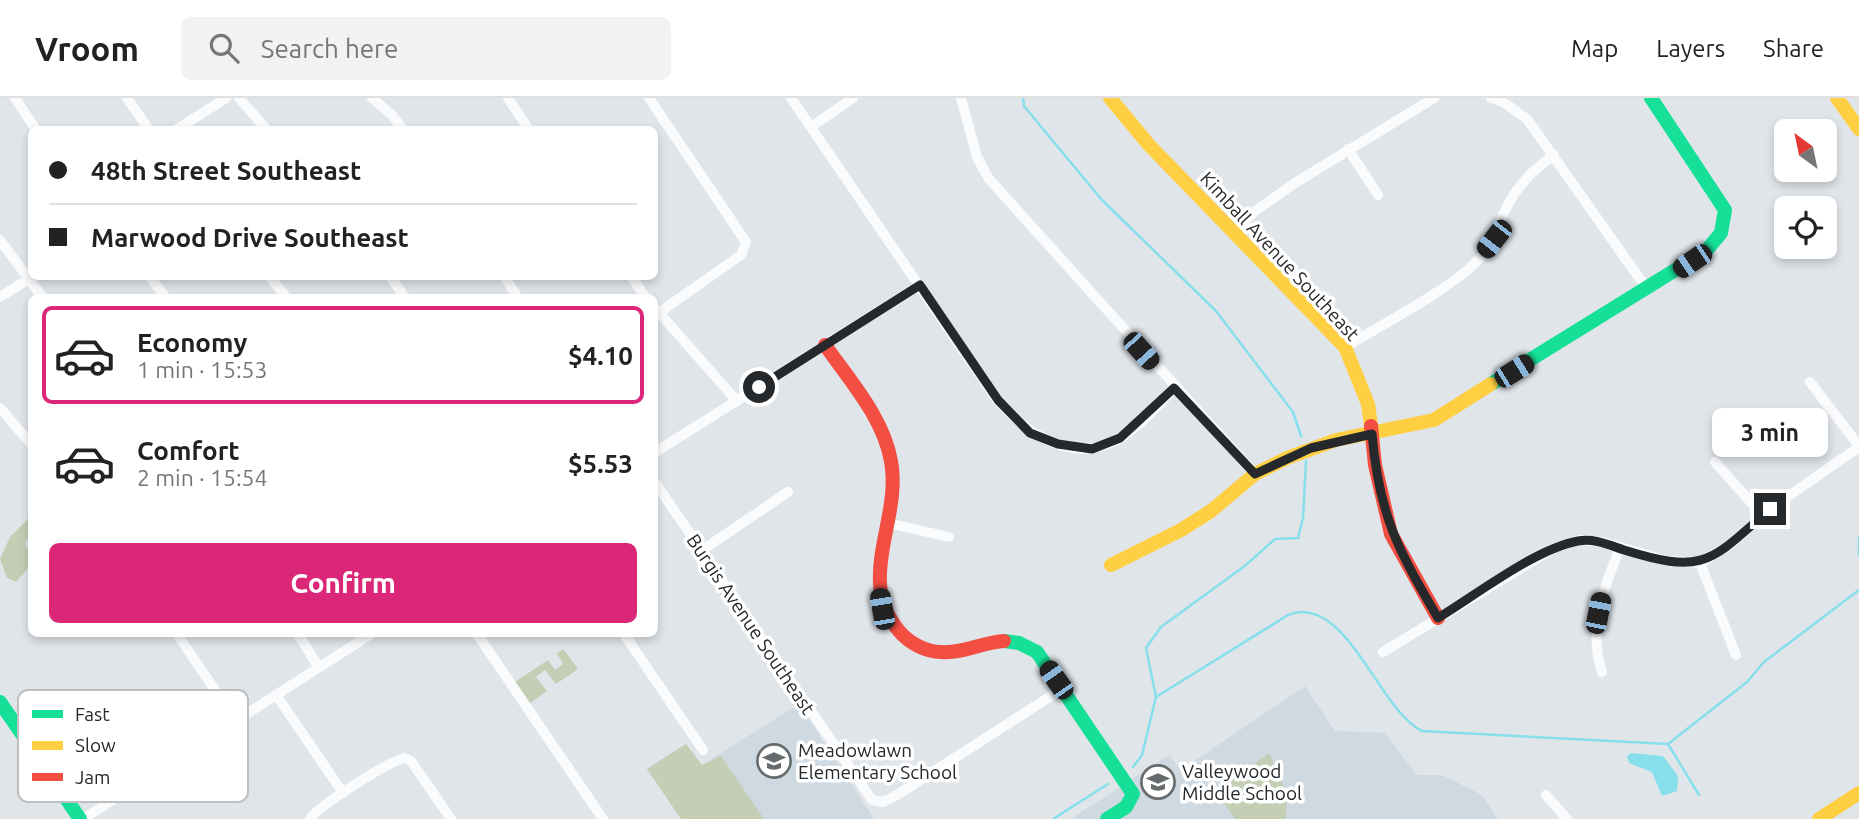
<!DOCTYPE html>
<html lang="en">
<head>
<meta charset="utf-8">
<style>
	:root { --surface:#fff; --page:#f2f2f2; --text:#222; --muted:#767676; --line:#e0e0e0; --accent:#db2777 }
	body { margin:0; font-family:Ubuntu,sans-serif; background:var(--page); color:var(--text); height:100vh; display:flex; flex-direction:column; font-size:26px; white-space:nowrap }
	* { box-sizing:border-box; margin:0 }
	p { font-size:23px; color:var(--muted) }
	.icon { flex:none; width:38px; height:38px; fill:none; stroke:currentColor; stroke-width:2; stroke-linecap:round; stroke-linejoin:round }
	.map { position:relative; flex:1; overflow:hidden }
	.side { position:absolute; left:28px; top:196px; width:630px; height:343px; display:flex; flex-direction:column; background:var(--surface); border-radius:10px; box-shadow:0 4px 10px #0003 }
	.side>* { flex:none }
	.banner { position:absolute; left:28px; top:28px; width:630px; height:154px; border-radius:10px; box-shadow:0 4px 10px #0003; display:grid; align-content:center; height:154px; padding:0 21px; background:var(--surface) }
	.needle { width:46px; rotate:327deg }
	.fabs { position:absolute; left:1774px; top:21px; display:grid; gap:14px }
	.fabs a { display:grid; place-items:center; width:63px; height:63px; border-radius:10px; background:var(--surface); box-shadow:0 4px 10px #0003; font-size:35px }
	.end { position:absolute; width:32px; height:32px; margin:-16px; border:9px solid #25292c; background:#fff; box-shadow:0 0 0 4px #fff }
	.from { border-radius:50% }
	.bubble { position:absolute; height:49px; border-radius:10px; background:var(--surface); box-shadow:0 4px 10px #0003; font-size:23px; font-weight:700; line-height:49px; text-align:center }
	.car { position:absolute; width:21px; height:42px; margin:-21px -10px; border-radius:9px; box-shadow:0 0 5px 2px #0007; background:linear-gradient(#222 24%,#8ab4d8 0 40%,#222 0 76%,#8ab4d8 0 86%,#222 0) }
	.banner b { display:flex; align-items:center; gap:24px; height:66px; font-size:26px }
	.banner b+b { border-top:2px solid var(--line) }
	.banner i { width:18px; height:18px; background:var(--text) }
	ul { padding:12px 0 0; list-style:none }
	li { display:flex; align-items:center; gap:21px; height:98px; margin:0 14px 10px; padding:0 7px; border:4px solid transparent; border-radius:10px }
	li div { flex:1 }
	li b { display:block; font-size:26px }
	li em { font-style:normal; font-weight:700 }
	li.selected { border-color:var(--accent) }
	li>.icon { width:63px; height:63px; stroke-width:1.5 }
	.primary-button { display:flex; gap:14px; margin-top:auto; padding:14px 21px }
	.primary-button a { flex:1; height:80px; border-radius:10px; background:var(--accent); color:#fff; font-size:28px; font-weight:700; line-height:80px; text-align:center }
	header { display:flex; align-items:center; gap:42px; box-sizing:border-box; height:98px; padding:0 35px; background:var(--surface); border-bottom:2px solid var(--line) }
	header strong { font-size:33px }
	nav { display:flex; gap:38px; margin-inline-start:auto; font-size:24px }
	.search { width:490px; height:63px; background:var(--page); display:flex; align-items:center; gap:18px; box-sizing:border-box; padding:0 24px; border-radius:10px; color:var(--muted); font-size:26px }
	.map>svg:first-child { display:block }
	.built { fill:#ced9e2 }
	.green { fill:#c3ceb4 }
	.water { fill:#86dfeb }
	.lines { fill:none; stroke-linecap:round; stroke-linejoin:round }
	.stream { stroke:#86dfeb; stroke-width:2.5 }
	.street { stroke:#fafbfc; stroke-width:10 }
	.fast { stroke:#16e098; stroke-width:14 }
	.slow { stroke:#ffcf43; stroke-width:14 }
	.jam { stroke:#f24e42; stroke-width:14 }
	.route { stroke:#25292c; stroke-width:9 }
	.labels { text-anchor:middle; stroke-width:7; stroke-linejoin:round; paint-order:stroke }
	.street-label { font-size:19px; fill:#25292c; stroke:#fff }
	.poi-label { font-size:19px; fill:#25292c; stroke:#fff; text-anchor:start }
	.key { fill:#fff; stroke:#bebfc0; stroke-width:2 }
	.key-label { font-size:19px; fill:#25292c }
</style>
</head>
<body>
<header>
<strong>Vroom</strong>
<div class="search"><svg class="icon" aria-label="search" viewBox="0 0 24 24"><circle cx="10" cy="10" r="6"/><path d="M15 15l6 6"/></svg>Search here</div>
<nav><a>Map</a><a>Layers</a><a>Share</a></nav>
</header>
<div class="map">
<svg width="1859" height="721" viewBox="0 0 1859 721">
	<rect width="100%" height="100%" fill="#e0e5ea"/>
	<path class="built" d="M1305,588L1335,633L1385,635L1417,677H1442L1482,697L1498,721H1071L1169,657L1181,672Z
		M799,606L874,721H681L647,671L686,646L702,667Z"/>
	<path class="green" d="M31,418V433L25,446L31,458V467L16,484L7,480L0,461L10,439Z
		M563,551L578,571L556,586L545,572L536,579L547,593L529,606L515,584L548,562L555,572L563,566L557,556Z
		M686,646L702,667L721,658L764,721H681L647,671Z
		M1269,655L1287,695L1286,721H1235L1218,696L1219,691Z"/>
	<path class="water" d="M1631,655L1663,658L1678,678L1677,693L1662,698L1652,674L1629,665L1627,658Z"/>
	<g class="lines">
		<path class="stream" d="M1023,0L1024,8L1101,101L1216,213L1293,314L1301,338
			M1859,439V457
			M1156,599L1288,517C1345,493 1379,613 1422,633L1668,646L1747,584L1764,564L1859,492
			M1668,646L1699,697
			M1133,669L1142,657L1156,599L1146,550L1161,529L1246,467L1275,441L1298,440L1303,420L1306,363
			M1053,721L1108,686"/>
		<path class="street" d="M15,0L36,32
			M127,0L149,32
			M239,0L267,32
			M372,0L392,17L403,32
			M508,0L529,32
			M649,0L746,144L741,157L660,214
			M791,0L997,302C1033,342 1083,372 1132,332C1147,320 1161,304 1174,290
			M961,0L977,59L989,81L1255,376
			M1491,0L1503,4L1527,21L1647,191
			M811,29L853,0
			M176,32L226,0
			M1348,51L1378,97
			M1232,134L1255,113L1295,85L1434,0
			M0,142L43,200
			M149,178L166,200
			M269,178L287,200
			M390,178L405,200
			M504,178L518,200
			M631,178L646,200
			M0,199L32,179
			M654,209L737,303
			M1345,249C1381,227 1453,190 1480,160C1495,142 1499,122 1510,103C1521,84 1535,70 1554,57
			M1810,284L1859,348
			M0,310L32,347
			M654,355L920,187
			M1715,364L1763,418
			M654,383L872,702L883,704L897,697L1062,591
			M888,425L949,439
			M701,453L788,394
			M1700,465L1736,557
			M177,536L236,623
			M298,536L318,568
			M477,536L603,721
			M624,536L703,652
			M1383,554L1554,450L1580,442L1603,444L1668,463L1700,465L1727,449L1770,411L1859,349
			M1602,574C1588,532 1603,490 1620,451
			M277,598L343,695
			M1546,697L1567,721
			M83,721L371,536
			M310,721C318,708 388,664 404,660L411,663L451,721"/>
		<path class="fast" d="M1491,286L1706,153L1721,135L1725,112L1651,0
			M1004,543L1019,545L1037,554L1133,696L1126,709L1107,721
			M0,604L80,721"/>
		<path class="slow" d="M1110,0L1149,47L1345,249L1368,306L1371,328
			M1837,0L1859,31
			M1111,467L1181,432L1211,413L1255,376L1287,360L1336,342L1434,322L1491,286
			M1819,721L1859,695"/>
		<path class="jam" d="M825,247C850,283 883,319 891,363C902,422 855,481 899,533C909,545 926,554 941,554C963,556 983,544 1004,543
			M1371,328L1375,367L1391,436L1438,520"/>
	</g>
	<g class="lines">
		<path class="route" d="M759,289L920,187L998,302L1030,335L1058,346L1092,351L1120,340L1174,290L1255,376L1311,350L1372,336C1379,417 1398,452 1438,520C1476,497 1535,451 1578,443C1595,440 1609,447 1624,452C1705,477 1710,464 1770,411"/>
	</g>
	<defs>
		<g id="school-ring" transform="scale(1.75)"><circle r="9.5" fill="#fff" stroke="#666b6e" stroke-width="1.5"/><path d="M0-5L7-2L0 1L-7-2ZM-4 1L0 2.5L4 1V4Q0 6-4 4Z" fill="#666b6e"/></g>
	</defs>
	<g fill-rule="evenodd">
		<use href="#school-ring" x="774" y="663"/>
		<use href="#school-ring" x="1158" y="684"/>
	</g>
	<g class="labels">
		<g class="street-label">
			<text transform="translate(1280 158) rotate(47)" y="7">Kimball Avenue Southeast</text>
			<text transform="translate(751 526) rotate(56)" y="7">Burgis Avenue Southeast</text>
		</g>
		<g class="poi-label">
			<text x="798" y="659">Meadowlawn<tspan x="798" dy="22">Elementary School</tspan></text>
			<text x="1182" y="680">Valleywood<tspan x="1182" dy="22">Middle School</tspan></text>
		</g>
	</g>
	<rect x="18" y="592" width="230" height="112" rx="10" class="key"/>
	<rect x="32" y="612" width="31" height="8" fill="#16e098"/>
	<rect x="32" y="643" width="31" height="9" fill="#ffcf43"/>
	<rect x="32" y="675" width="31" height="8" fill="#f24e42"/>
	<g class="key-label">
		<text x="75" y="623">Fast</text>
		<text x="75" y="654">Slow</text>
		<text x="75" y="686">Jam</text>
	</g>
</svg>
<div class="fabs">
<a><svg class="needle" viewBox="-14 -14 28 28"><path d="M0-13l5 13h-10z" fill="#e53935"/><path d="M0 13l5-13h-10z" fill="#767676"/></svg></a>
<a><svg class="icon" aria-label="locate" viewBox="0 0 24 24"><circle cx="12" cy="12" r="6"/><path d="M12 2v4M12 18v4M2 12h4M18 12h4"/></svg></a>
</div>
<i class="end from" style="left:759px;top:289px"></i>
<i class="end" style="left:1770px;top:411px"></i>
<div class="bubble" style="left:1712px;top:310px;width:116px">3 min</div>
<i class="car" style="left:1494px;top:141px;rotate:218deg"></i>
<i class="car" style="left:1692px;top:163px;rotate:236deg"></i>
<i class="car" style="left:1141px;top:253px;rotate:138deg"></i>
<i class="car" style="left:1514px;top:273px;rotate:58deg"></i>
<i class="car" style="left:882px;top:511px;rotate:350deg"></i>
<i class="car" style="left:1598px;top:515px;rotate:11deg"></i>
<i class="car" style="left:1056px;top:582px;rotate:325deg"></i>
<div class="banner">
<b><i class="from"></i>48th Street Southeast</b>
<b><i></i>Marwood Drive Southeast</b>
</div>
<section class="side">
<ul>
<li class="selected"><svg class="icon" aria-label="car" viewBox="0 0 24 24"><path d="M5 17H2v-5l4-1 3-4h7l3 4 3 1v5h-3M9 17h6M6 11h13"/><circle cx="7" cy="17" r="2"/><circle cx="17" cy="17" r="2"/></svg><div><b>Economy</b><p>1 min · 15:53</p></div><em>$4.10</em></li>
<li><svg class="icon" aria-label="car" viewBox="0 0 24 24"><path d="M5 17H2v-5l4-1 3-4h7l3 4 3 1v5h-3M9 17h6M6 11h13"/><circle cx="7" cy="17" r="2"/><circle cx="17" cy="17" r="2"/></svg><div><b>Comfort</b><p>2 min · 15:54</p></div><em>$5.53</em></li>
</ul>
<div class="primary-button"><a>Confirm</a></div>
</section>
</div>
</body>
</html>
